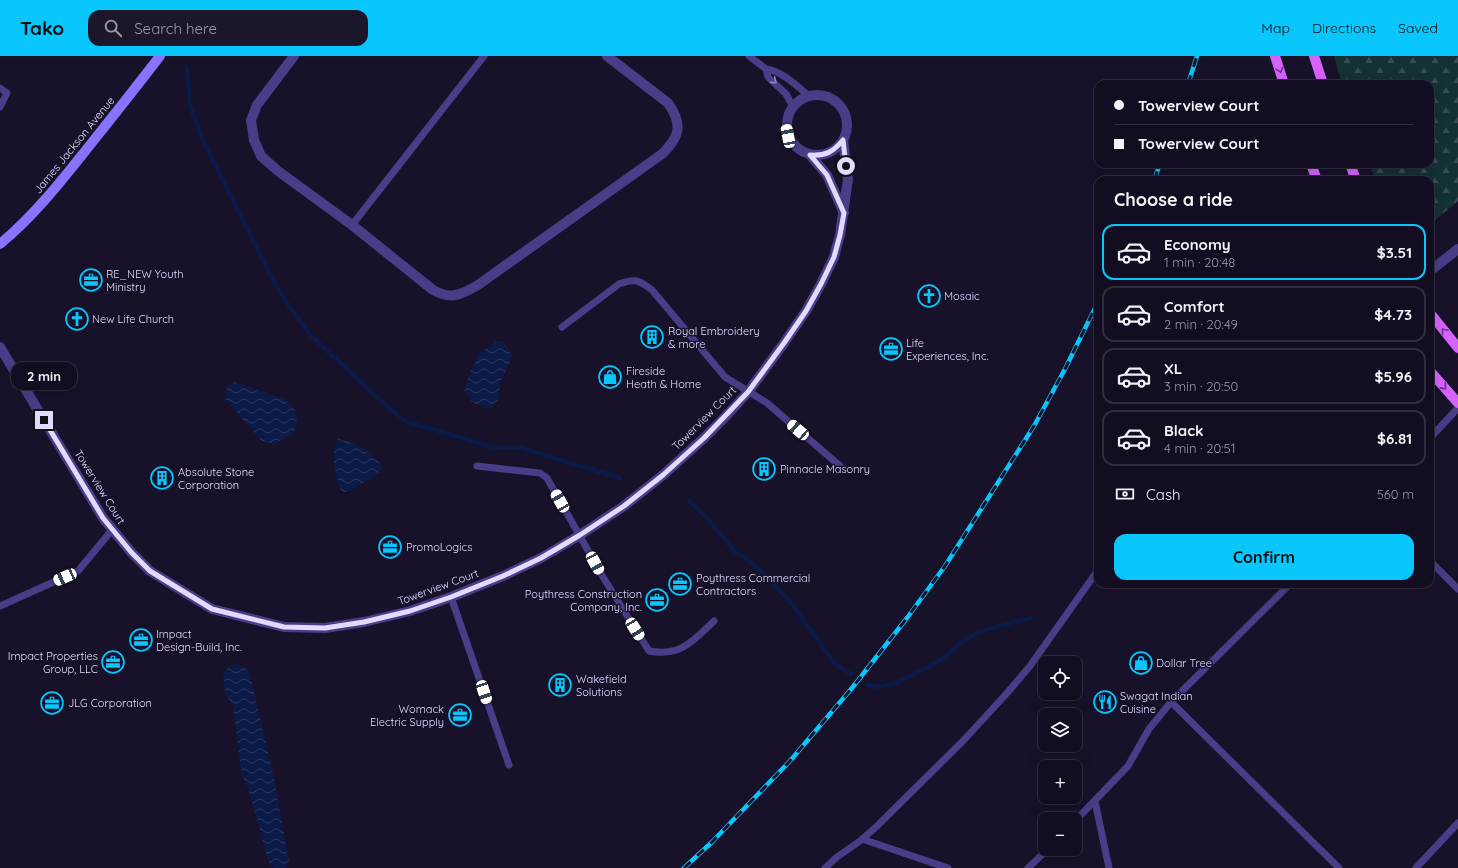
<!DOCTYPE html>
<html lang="en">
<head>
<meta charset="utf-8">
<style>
	:root { --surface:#120d20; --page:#1b1629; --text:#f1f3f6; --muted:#9c9ca5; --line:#312d3e; --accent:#09c6fc }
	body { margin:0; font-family:Quicksand,sans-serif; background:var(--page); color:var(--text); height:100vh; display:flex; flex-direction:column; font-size:15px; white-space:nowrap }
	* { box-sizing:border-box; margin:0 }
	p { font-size:13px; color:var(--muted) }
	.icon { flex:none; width:22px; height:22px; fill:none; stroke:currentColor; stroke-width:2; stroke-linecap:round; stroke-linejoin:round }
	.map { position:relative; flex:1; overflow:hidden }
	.panel { position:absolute; left:1094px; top:120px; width:340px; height:412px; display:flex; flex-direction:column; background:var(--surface); border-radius:12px; box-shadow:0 4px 16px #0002,0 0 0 1px var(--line) }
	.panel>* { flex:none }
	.top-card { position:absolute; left:1094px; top:24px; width:340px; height:88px; border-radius:12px; box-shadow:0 4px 16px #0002,0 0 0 1px var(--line); display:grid; align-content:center; height:88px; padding:0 20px; background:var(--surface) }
	.tools { position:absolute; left:1038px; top:600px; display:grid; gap:8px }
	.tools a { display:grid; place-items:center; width:44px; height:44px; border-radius:8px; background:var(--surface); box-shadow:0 4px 16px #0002,0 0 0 1px var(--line); font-size:20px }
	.end { position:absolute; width:18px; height:18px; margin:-9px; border:5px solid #e3daff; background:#111; box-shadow:0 0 0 2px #111 }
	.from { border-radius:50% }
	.bubble { position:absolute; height:28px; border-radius:12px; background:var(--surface); box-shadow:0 4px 16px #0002,0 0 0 1px var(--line); font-size:13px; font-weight:700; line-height:28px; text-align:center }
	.car { position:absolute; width:12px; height:24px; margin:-12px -6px; border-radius:5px; box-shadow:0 0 3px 1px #0007; background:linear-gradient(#fff 24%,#345 0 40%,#fff 0 76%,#345 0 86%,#fff 0) }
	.top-card b { display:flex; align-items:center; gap:14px; height:38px; font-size:15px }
	.top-card b+b { border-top:1px solid var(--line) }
	.top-card i { width:10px; height:10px; background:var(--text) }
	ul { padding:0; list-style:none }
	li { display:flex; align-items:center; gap:12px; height:56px; margin:0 8px 6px; padding:0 12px; border:2px solid var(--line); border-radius:12px }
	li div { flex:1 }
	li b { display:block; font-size:15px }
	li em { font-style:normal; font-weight:700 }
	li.selected { border-color:var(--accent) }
	li>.icon { width:36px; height:36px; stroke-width:1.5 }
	h2 { padding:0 20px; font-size:18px; line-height:48px }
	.pay { display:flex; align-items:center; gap:10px; height:44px; padding:0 20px; font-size:15px }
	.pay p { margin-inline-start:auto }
	.button { display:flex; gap:8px; margin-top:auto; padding:8px 20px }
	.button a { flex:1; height:46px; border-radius:12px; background:var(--accent); color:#111; font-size:16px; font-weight:700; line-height:46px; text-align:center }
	header { display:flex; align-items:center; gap:24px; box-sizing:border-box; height:56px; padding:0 20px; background:var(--accent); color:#111 }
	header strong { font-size:19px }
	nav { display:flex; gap:22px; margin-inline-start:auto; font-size:14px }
	.search { width:280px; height:36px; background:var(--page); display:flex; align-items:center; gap:10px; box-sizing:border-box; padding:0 14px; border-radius:12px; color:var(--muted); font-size:15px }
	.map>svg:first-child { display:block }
	.forest { fill:url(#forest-firs) }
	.water { fill:url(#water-waves) }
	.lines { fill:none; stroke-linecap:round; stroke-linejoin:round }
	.stream { stroke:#0c1a48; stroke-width:4.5 }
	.lane { stroke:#493d88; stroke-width:7 }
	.street { stroke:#493d88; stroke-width:10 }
	.secondary { stroke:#8773fd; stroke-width:10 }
	.primary { stroke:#d663fd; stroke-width:10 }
	.rail-casing { stroke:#09c6fc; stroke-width:4.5 }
	.rail { stroke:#18112a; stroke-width:3; stroke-dasharray:9; stroke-linecap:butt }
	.oneway { stroke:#6d3689 }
	.oneway2 { stroke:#8e84be }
	.route { stroke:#e3daff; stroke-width:5 }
	.labels { text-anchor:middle; stroke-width:3; stroke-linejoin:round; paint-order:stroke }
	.street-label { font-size:11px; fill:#e3daff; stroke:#18112a }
	.poi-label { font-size:11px; fill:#e3daff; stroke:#18112a; text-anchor:start }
</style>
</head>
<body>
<header>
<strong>Tako</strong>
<div class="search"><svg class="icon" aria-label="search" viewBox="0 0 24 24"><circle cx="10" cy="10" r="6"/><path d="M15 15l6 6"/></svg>Search here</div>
<nav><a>Map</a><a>Directions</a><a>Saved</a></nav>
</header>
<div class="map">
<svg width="1458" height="812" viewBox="0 0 1458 812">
	<defs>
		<pattern id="forest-firs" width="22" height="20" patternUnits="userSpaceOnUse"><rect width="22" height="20" fill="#143134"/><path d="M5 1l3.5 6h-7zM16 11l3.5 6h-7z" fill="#364e52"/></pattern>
		<pattern id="water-waves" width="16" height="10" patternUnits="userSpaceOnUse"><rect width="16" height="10" fill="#0c1a48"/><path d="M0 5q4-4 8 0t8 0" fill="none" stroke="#2f3b63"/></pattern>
	</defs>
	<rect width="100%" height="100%" fill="#18112a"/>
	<path class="forest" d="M1334,0H1458V145L1430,168V124H1376L1369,108H1430V28H1342Z"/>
	<path class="water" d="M496,285H503L513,300L500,326L499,342L491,352C477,350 471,347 464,334L471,314L481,297Z
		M234,326L285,343L295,353L297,364L294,376L285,383L274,388L262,385L225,343L227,330Z
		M338,383C360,388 368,394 383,411L376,419L348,436H344L340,433C336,417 330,398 338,383Z
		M239,608L245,612L250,618L274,722L289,806L286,812H274L270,810L248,732L242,720L233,650L225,636L223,620L229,610Z"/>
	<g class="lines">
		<path class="stream" d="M187,12L190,50L203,85L273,224L285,244L311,280L380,344L407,366L493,391L521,392L620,422
			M689,445L707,462L734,495L752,507L766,520L792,548L835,608L851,618
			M868,629L877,631L894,628L941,604L959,588L976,577L1017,565L1031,562"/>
		<path class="lane" d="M749,0L766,13
			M0,32L7,37L0,51
			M793,51L786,38L768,21L766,13C782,15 797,30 809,40
			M352,169L484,0
			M562,271L619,228C635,222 639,224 652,234L725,321L767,347L840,410
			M1430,382L1458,352
			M477,410L540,417L547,422L603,521L649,595C681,601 693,585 714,565
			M1430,505L1458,533
			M451,541L509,709
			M0,550L78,515L112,474
			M1171,646L1339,812
			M1095,745L1109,812
			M1075,765L1128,710L1149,673L1171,646L1290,528
			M862,783L948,812
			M825,812L837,801L860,785L877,770L963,685L1008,636L1030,610L1098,514
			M1028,812L1048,793
			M1416,812L1458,767"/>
		<path class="street" d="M294,0L257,49L251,64L254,84L261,100L278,115L352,169L433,234C451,244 461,239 478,229L662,98C680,81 683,68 668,47L607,0
			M787 69a30 30 0 1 1 60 0a30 30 0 1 1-60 0Z
			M810,99L827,119L844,157
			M1430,215L1458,193
			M0,291L103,462L131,496L150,515L212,553L284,571L325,572L364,566L410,555L451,541L503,520L541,502L580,479L624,450L663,419L704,382L727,359L748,336L784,287L806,255L821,228L834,201L840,179L848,123L843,84"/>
		<path class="secondary" d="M0,188C35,159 62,124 90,89C114,59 137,30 160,0"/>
		<path class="primary" d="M1275,0L1284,28
			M1314,0L1323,28
			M1311,108L1317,124
			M1350,108L1356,124
			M1430,257L1458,292
			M1430,315L1458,347"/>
		<g class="rail-casing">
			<path id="rail" d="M1188,28L1197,0
				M1154,124L1160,108
				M684,812L712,786L790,705L852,632L907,562L945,510L1034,370L1065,313L1098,246"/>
		</g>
		<use href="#rail" class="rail"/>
	</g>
	<defs><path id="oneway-chevron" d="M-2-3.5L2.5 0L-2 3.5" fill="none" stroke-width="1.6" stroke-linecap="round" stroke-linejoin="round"/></defs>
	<g class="oneway">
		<use href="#oneway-chevron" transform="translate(1280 14) rotate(72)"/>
		<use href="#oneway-chevron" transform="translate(1444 275) rotate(-130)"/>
		<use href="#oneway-chevron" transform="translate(1444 331) rotate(48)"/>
	</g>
	<use class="oneway2" href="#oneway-chevron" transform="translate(774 25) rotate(40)"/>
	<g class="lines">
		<path class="route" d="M44,364L103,462L131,496L150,515L212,553L284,571L325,572L364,566L410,555L451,541L503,520L541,502L580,479L624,450L663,419L704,382L748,336L784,287L806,255L821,228L834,201L840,179L844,157L827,119L810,99C826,100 833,96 843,84L846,110"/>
	</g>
	<defs>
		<g id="office-ring" transform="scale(1.15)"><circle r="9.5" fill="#18112a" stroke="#09c6fc" stroke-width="1.5"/><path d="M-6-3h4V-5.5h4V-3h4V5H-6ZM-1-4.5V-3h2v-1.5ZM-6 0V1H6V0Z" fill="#09c6fc"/></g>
		<g id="church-ring" transform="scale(1.15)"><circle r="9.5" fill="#18112a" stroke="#09c6fc" stroke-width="1.5"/><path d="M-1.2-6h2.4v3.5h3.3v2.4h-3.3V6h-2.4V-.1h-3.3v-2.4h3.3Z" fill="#09c6fc"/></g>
		<g id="building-ring" transform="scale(1.15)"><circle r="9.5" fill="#18112a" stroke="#09c6fc" stroke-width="1.5"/><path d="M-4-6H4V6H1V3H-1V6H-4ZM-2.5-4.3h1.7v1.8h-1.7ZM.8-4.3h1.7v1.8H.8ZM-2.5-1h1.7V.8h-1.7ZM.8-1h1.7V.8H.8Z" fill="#09c6fc"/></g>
		<g id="shop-ring" transform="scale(1.15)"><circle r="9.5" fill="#18112a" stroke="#09c6fc" stroke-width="1.5"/><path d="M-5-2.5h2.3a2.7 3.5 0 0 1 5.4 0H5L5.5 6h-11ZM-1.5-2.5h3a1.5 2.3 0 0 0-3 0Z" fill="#09c6fc"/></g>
		<g id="restaurant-ring" transform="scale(1.15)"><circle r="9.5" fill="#18112a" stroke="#09c6fc" stroke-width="1.5"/><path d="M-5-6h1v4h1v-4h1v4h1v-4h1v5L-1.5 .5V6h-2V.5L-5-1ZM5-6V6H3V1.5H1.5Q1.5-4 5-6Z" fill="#09c6fc"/></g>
	</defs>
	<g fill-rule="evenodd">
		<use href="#office-ring" x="91" y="224"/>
		<use href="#church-ring" x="929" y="240"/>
		<use href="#church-ring" x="77" y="263"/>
		<use href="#building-ring" x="652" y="281"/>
		<use href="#office-ring" x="891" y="293"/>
		<use href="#shop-ring" x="610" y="321"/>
		<use href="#building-ring" x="764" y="413"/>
		<use href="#building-ring" x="162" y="422"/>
		<use href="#office-ring" x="390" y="491"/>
		<use href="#office-ring" x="680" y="528"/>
		<use href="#office-ring" x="657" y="544"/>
		<use href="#office-ring" x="141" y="584"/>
		<use href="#office-ring" x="113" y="606"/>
		<use href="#shop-ring" x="1141" y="607"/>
		<use href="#building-ring" x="560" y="629"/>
		<use href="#restaurant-ring" x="1105" y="646"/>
		<use href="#office-ring" x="52" y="647"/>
		<use href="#office-ring" x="460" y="659"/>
	</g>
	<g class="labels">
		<g class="street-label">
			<text transform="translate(74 89) rotate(-51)" y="4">James Jackson Avenue</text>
			<text transform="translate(704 362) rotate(-45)" y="4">Towerview Court</text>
			<text transform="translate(100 431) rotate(58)" y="4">Towerview Court</text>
			<text transform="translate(438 531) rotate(-20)" y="4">Towerview Court</text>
		</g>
		<g class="poi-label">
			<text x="106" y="222">RE_NEW Youth<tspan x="106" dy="13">Ministry</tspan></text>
			<text x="944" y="244">Mosaic</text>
			<text x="92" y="267">New Life Church</text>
			<text x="668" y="279">Royal Embroidery<tspan x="668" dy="13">&amp; more</tspan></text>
			<text x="906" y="291">Life<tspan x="906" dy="13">Experiences, Inc.</tspan></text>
			<text x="626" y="319">Fireside<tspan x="626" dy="13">Heath &amp; Home</tspan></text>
			<text x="780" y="417">Pinnacle Masonry</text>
			<text x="178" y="420">Absolute Stone<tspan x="178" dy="13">Corporation</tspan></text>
			<text x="406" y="495">PromoLogics</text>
			<text x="696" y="526">Poythress Commercial<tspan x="696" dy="13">Contractors</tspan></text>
			<text x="642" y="542" text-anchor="end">Poythress Construction<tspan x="642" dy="13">Company, Inc.</tspan></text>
			<text x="156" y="582">Impact<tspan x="156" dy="13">Design-Build, Inc.</tspan></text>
			<text x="98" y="604" text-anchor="end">Impact Properties<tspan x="98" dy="13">Group, LLC</tspan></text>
			<text x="1156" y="611">Dollar Tree</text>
			<text x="576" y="627">Wakefield<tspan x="576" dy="13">Solutions</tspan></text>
			<text x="1120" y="644">Swagat Indian<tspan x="1120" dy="13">Cuisine</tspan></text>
			<text x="68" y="651">JLG Corporation</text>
			<text x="444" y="657" text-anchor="end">Womack<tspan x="444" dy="13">Electric Supply</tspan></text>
		</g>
	</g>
</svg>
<div class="tools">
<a><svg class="icon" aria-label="locate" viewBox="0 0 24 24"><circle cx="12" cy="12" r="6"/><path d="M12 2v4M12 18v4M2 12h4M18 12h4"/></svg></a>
<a><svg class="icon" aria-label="layers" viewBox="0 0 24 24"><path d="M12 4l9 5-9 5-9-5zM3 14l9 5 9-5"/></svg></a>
<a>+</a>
<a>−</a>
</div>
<i class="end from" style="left:846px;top:110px"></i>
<i class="end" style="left:44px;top:364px"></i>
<div class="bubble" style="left:11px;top:306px;width:66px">2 min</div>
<i class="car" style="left:788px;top:80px;rotate:349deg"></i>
<i class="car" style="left:798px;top:374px;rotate:311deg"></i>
<i class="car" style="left:560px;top:445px;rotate:330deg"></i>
<i class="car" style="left:595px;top:507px;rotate:151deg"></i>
<i class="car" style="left:65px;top:521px;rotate:246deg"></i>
<i class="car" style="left:635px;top:573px;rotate:148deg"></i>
<i class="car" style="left:484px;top:636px;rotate:162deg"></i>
<div class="top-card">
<b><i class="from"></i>Towerview Court</b>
<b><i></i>Towerview Court</b>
</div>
<section class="panel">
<h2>Choose a ride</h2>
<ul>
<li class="selected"><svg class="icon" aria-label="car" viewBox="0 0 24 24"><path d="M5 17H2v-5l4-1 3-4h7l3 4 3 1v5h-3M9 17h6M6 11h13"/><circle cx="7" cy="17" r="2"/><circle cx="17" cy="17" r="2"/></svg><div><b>Economy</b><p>1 min · 20:48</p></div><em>$3.51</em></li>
<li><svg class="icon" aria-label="car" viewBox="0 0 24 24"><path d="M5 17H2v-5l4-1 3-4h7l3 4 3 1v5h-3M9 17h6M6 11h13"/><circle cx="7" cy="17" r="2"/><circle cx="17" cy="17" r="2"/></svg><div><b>Comfort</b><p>2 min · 20:49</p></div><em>$4.73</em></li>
<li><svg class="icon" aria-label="car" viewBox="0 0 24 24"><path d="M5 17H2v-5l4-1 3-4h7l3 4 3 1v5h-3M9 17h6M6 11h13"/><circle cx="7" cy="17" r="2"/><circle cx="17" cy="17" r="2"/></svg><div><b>XL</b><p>3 min · 20:50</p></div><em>$5.96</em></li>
<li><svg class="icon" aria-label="car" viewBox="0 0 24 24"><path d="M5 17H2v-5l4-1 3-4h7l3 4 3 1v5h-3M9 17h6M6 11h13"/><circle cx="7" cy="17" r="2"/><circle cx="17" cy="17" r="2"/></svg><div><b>Black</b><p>4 min · 20:51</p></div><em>$6.81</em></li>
</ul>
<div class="pay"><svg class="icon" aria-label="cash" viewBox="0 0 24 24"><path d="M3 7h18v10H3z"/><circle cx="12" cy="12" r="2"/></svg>Cash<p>560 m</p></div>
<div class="button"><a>Confirm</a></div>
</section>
</div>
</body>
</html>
